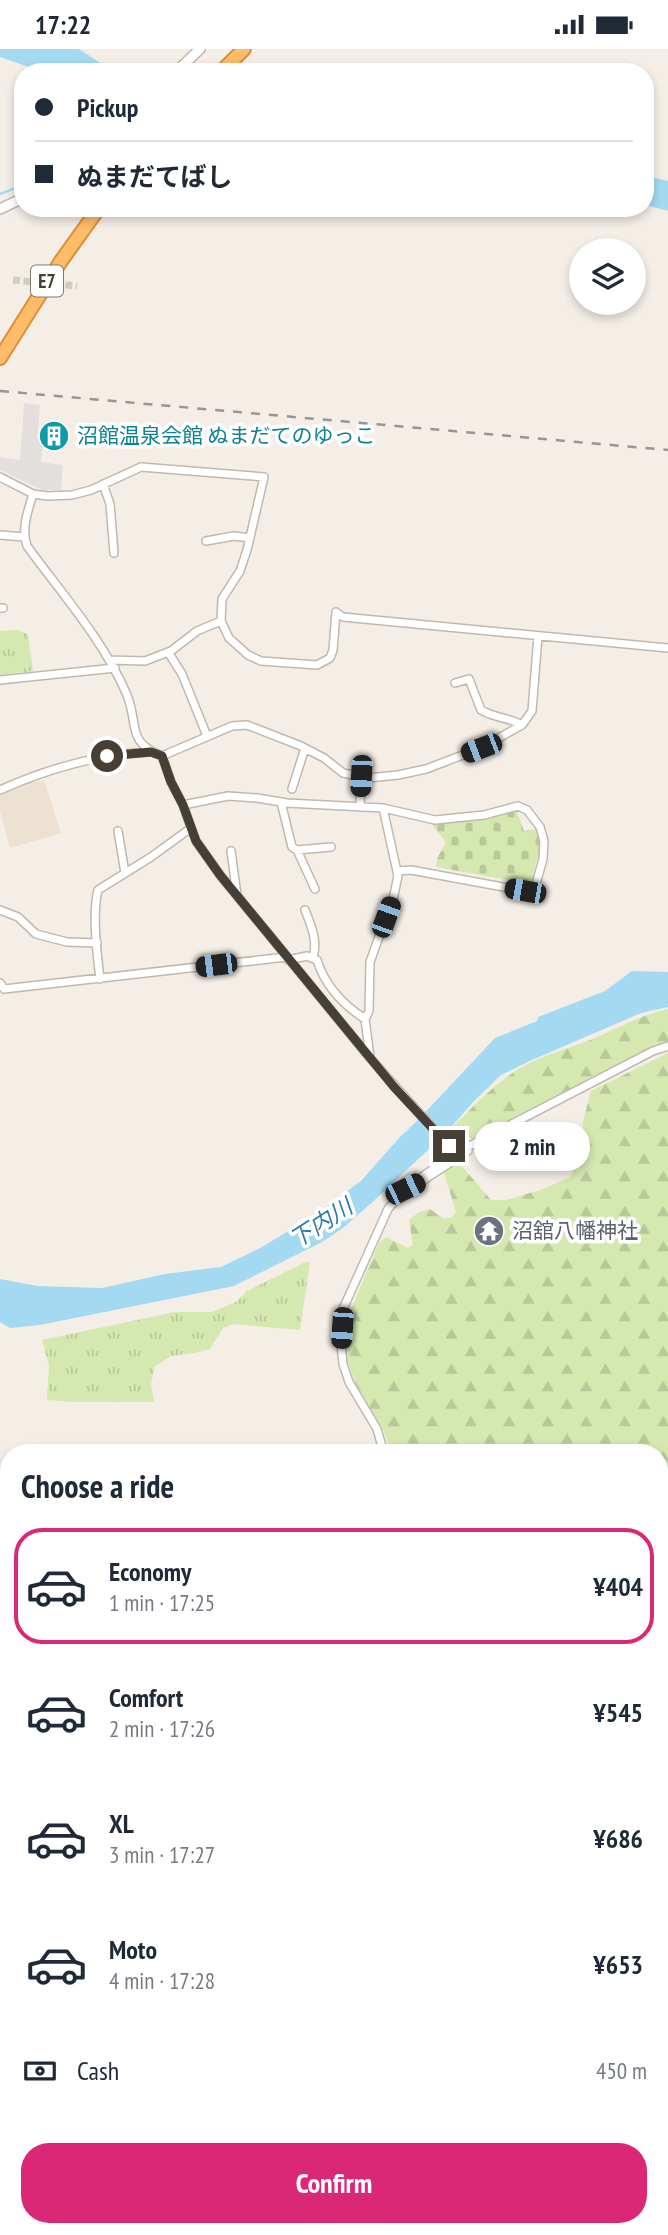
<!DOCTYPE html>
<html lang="en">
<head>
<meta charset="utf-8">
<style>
	:root { --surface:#fff; --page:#f2f2f3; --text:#1f2937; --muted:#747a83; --line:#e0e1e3; --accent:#db2777 }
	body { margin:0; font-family:"PT Sans Narrow","Noto Sans JP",sans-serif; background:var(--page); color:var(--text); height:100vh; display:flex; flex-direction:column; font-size:26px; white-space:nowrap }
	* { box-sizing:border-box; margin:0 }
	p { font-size:23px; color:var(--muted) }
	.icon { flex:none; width:38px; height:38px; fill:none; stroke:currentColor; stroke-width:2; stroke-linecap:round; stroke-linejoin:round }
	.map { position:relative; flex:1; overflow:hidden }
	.side { position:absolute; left:0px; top:1395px; width:668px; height:793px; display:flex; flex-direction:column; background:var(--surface); border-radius:28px 28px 0 0; box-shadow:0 4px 10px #0003 }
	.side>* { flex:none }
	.hud { position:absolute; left:14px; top:14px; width:640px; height:154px; border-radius:28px; box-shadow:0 4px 10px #0003; display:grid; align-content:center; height:154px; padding:0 21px; background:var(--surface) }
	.tools { position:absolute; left:569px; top:189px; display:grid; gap:14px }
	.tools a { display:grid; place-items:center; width:77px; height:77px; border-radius:50%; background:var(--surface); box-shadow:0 4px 10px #0003; font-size:35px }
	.end { position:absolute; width:32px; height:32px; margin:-16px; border:9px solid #473e36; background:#fff; box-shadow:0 0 0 4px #fff }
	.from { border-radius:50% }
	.bubble { position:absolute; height:49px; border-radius:24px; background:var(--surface); box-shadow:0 4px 10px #0003; font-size:23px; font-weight:800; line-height:49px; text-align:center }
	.car { position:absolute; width:21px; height:42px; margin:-21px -10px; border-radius:9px; box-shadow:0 0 5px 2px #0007; background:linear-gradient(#222 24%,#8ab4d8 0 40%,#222 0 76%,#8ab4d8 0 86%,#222 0) }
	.hud b { display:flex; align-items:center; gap:24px; height:66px; font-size:26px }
	.hud b+b { border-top:2px solid var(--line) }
	.hud i { width:18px; height:18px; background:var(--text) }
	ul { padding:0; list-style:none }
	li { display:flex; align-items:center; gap:21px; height:116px; margin:0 14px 10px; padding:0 7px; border:4px solid transparent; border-radius:28px }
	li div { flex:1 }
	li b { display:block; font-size:26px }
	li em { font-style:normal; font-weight:800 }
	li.on { border-color:var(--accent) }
	li>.icon { width:63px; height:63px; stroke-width:1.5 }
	h2 { padding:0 21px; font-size:32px; line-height:84px }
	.pay { display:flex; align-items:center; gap:18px; height:77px; padding:0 21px; font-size:26px }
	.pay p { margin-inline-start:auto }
	.primary-button { display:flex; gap:14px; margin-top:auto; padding:14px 21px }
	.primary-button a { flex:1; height:80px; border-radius:28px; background:var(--accent); color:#fff; font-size:28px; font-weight:800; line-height:80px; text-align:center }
	.status { display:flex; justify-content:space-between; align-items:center; height:49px; padding:0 35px; background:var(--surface); direction:ltr }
	.status svg { height:19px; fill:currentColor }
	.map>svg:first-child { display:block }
	.education { fill:#ede2d1 }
	.grass { fill:url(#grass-tufts) }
	.forest { fill:url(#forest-firs) }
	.cemetery { fill:url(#cemetery-stones) }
	.parking { fill:#e2dfdc }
	.water { fill:#a3daf1 }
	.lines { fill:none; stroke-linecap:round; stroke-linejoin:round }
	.stream { stroke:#a3daf1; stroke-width:2.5 }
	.minor-tunnel { stroke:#d1cbc4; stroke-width:7; stroke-dasharray:7 3.5; stroke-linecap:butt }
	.minor-casing { stroke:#c2b8ad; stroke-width:10 }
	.tertiary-casing { stroke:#c2b8ad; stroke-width:12 }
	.motorway-casing { stroke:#de8e37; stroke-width:16 }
	.minor { stroke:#fff; stroke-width:7 }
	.tertiary { stroke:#fff; stroke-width:9 }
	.motorway { stroke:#febb68; stroke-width:12 }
	.rail { stroke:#969696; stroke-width:2.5; stroke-dasharray:9 9; stroke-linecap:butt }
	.route { stroke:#473e36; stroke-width:9 }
	.labels { text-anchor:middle; stroke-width:7; stroke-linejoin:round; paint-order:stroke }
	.shield { fill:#fff; stroke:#7e7872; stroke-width:2 }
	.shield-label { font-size:19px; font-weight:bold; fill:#473e36 }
	.culture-label { font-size:21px; fill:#0d838f; stroke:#fff; text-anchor:start }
	.worship-label { font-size:21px; fill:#5b616d; stroke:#fff; text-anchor:start }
	.water-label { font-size:23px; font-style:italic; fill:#2b7ea3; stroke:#fff }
</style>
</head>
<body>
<div class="status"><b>17:22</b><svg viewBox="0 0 49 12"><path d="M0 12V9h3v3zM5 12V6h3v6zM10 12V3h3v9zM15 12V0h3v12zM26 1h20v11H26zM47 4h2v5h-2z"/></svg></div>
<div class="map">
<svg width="668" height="2186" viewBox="0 0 668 2186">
	<defs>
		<pattern id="grass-tufts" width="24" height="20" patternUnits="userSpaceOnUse" patternTransform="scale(1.75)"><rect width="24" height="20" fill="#d5e8b0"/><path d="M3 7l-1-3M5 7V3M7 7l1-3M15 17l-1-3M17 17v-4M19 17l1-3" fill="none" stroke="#b8c898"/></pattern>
		<pattern id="forest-firs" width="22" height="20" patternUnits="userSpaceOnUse" patternTransform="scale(1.75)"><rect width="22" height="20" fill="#d5e8b0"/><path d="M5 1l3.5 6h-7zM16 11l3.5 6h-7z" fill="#b8c898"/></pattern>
		<pattern id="cemetery-stones" width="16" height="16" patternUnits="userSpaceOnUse" patternTransform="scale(1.75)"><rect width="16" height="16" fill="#d5e8b0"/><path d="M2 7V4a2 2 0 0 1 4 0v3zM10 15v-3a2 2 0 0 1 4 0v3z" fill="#b8c898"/></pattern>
	</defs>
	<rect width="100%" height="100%" fill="#f4eee7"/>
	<path class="education" d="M32,731L34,734L44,731L61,784L10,799L0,762V744Z"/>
	<path class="grass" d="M17,581L28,585L33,622L0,626V582Z
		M305,1213H310L300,1281L233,1275L223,1279L210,1300L195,1304L171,1307L155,1317L151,1335L154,1353H73L47,1351L49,1316L42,1291L175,1263H212L236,1253L247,1242Z
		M668,1982V2135L660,2143V1984L663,1985Z"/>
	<path class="forest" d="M668,960V993L654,998L475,1091L456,1081L455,1076C479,1051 504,1025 536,1011C556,1002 577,997 597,988C622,977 641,966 668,960Z
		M668,1004V1916L660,1900V1404L391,1403L383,1380L356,1335L345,1305L346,1272L379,1194L386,1188L408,1199L413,1196L409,1171L419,1163L430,1160L444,1170L452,1168L456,1163L444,1123L460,1115L491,1151H506L540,1141L570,1128L581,1107L583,1072L591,1042Z
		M9,1706V1888L0,1906V1720Z
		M47,2179H635L638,2186H34Z"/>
	<path class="cemetery" d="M516,760L524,782L536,780L541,794L531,835L436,818L437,810L446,793L429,772Z"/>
	<path class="parking" d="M24,354L40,356L37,390L43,391L41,413L63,416L61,441H43L0,421V408L20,411Z"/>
	<path class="water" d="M0,0H79L114,23H43L0,8Z
		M646,127L668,132V162L646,156Z
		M632,922L668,923V958L641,964L532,1011L501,1026L474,1052L447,1083L378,1148L343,1179L322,1193L234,1237L40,1276L10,1279L0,1273V1230L37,1237L102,1239L165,1225L221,1218L262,1198L313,1167L361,1132L399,1089L417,1072L495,989L537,972L538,968L605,942Z"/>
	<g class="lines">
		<path class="stream" d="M0,145L23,136"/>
		<path class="minor-tunnel" d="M13,231L77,237"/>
		<g class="minor-casing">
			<path id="minor" d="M0,428L33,445L48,447L72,446L91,441L141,418L264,428L247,501L240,522L222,550L221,572L229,589L248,606L261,612L317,616L330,609L333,601L336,563L343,568L668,599
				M103,435L110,455L114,504
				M33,445C28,462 21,479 27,497C62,545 104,592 127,646C139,676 126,693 162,707L232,677L247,676L301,697L324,709L343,724L368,729L398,726L426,720L481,699L522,676L532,662L538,587
				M0,486L24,488
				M206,492L234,487L250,489
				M0,559H3
				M168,603L182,625L207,687
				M109,611L145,612L171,602L197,582L221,572
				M0,631L115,619
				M455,634L469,630L481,661C494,669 508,668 522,676
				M162,707L171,733L183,756L196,792L220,826L370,1009L449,1097L454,1105
				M292,740L305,699
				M0,741C47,720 98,705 150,703
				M281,753L292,798L297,801L331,798
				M183,756L228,747L257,749L287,754L383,759L435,771L484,766L518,757L527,761L540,778L544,792L543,810L536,835L532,840L525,842L411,821L397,822
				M360,758L361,727
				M118,782L125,824
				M297,801L315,840
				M231,802L237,846
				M0,861L18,868L36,885L67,893L97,894
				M305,861C311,876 318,892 313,908
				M288,911L307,907L317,911C325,937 342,955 365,970
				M100,930C97,905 92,864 98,841L151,808L191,779
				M0,934L4,940L286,908
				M370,1008L365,970L369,962L370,913L394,846L398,827L383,759
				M422,1132L468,1102
				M384,1404L377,1380L349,1333L343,1315L341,1296L343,1260L388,1160L405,1140L454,1105L653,1002L668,997
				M0,2123L9,2112"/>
		</g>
		<g class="tertiary-casing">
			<path id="tertiary" d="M176,23L200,0
				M0,160L23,149"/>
		</g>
		<g class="motorway-casing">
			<path id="motorway" d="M221,23L244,0
				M0,309L61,212L99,159"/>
		</g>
		<use href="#minor" class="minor"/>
		<use href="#tertiary" class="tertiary"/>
		<use href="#motorway" class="motorway"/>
		<path class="rail" d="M0,342L668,401"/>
	</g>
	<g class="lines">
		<path class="route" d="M107,707L151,703L162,707L171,733L183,756L196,792L220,826L394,1038L449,1097"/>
	</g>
	<defs>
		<g id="building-disc" transform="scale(1.575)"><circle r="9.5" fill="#0f9aa8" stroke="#fff"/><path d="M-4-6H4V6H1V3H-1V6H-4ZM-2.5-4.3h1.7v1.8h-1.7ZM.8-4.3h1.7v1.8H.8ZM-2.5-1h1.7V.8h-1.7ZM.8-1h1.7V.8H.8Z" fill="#fff"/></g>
		<g id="temple-disc" transform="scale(1.575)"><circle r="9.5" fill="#6b7280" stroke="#fff"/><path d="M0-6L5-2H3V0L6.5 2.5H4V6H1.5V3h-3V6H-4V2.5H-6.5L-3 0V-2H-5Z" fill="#fff"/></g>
	</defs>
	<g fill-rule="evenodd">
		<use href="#building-disc" x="54" y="387"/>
		<use href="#temple-disc" x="489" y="1182"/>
	</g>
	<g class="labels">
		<rect class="shield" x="31" y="216.5" width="32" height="31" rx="5"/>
		<g class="shield-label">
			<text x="47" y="239">E7</text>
		</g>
		<g class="culture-label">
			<text x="77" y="394">沼館温泉会館 ぬまだてのゆっこ</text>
		</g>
		<g class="worship-label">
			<text x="512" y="1189">沼舘八幡神社</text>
		</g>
		<g class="water-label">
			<text transform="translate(321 1174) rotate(-33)" y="8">下内川</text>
		</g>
	</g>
</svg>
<div class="tools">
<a><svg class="icon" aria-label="layers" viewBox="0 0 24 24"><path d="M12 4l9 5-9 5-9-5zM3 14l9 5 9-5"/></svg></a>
</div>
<i class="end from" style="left:107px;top:707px"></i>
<i class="end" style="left:449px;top:1097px"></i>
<div class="bubble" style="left:474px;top:1073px;width:116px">2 min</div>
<i class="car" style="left:481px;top:699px;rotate:249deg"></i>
<i class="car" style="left:361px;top:727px;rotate:183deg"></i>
<i class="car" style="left:525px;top:842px;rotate:280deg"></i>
<i class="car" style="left:386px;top:868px;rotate:20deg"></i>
<i class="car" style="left:216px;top:916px;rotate:263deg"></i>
<i class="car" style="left:405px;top:1140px;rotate:64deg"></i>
<i class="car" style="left:342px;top:1279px;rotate:184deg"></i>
<div class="hud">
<b><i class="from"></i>Pickup</b>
<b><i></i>ぬまだてばし</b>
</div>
<section class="side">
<h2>Choose a ride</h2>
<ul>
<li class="on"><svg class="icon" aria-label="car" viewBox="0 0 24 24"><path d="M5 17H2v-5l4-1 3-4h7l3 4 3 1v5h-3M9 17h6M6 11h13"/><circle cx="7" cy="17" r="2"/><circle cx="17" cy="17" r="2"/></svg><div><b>Economy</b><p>1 min · 17:25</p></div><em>¥404</em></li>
<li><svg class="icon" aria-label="car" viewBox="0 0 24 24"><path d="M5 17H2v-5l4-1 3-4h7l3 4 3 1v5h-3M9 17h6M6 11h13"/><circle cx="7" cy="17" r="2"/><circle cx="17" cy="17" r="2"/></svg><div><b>Comfort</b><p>2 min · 17:26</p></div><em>¥545</em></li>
<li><svg class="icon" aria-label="car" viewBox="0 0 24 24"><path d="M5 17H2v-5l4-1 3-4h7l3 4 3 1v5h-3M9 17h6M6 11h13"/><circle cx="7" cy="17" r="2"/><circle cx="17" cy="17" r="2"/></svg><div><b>XL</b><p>3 min · 17:27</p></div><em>¥686</em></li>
<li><svg class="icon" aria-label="car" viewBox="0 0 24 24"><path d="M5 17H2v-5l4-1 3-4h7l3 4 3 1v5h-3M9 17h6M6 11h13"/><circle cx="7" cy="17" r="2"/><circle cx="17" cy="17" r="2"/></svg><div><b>Moto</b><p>4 min · 17:28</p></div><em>¥653</em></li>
</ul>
<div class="pay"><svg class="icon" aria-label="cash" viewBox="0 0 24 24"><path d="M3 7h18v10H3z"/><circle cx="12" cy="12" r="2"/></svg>Cash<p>450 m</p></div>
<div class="primary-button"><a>Confirm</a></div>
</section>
</div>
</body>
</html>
